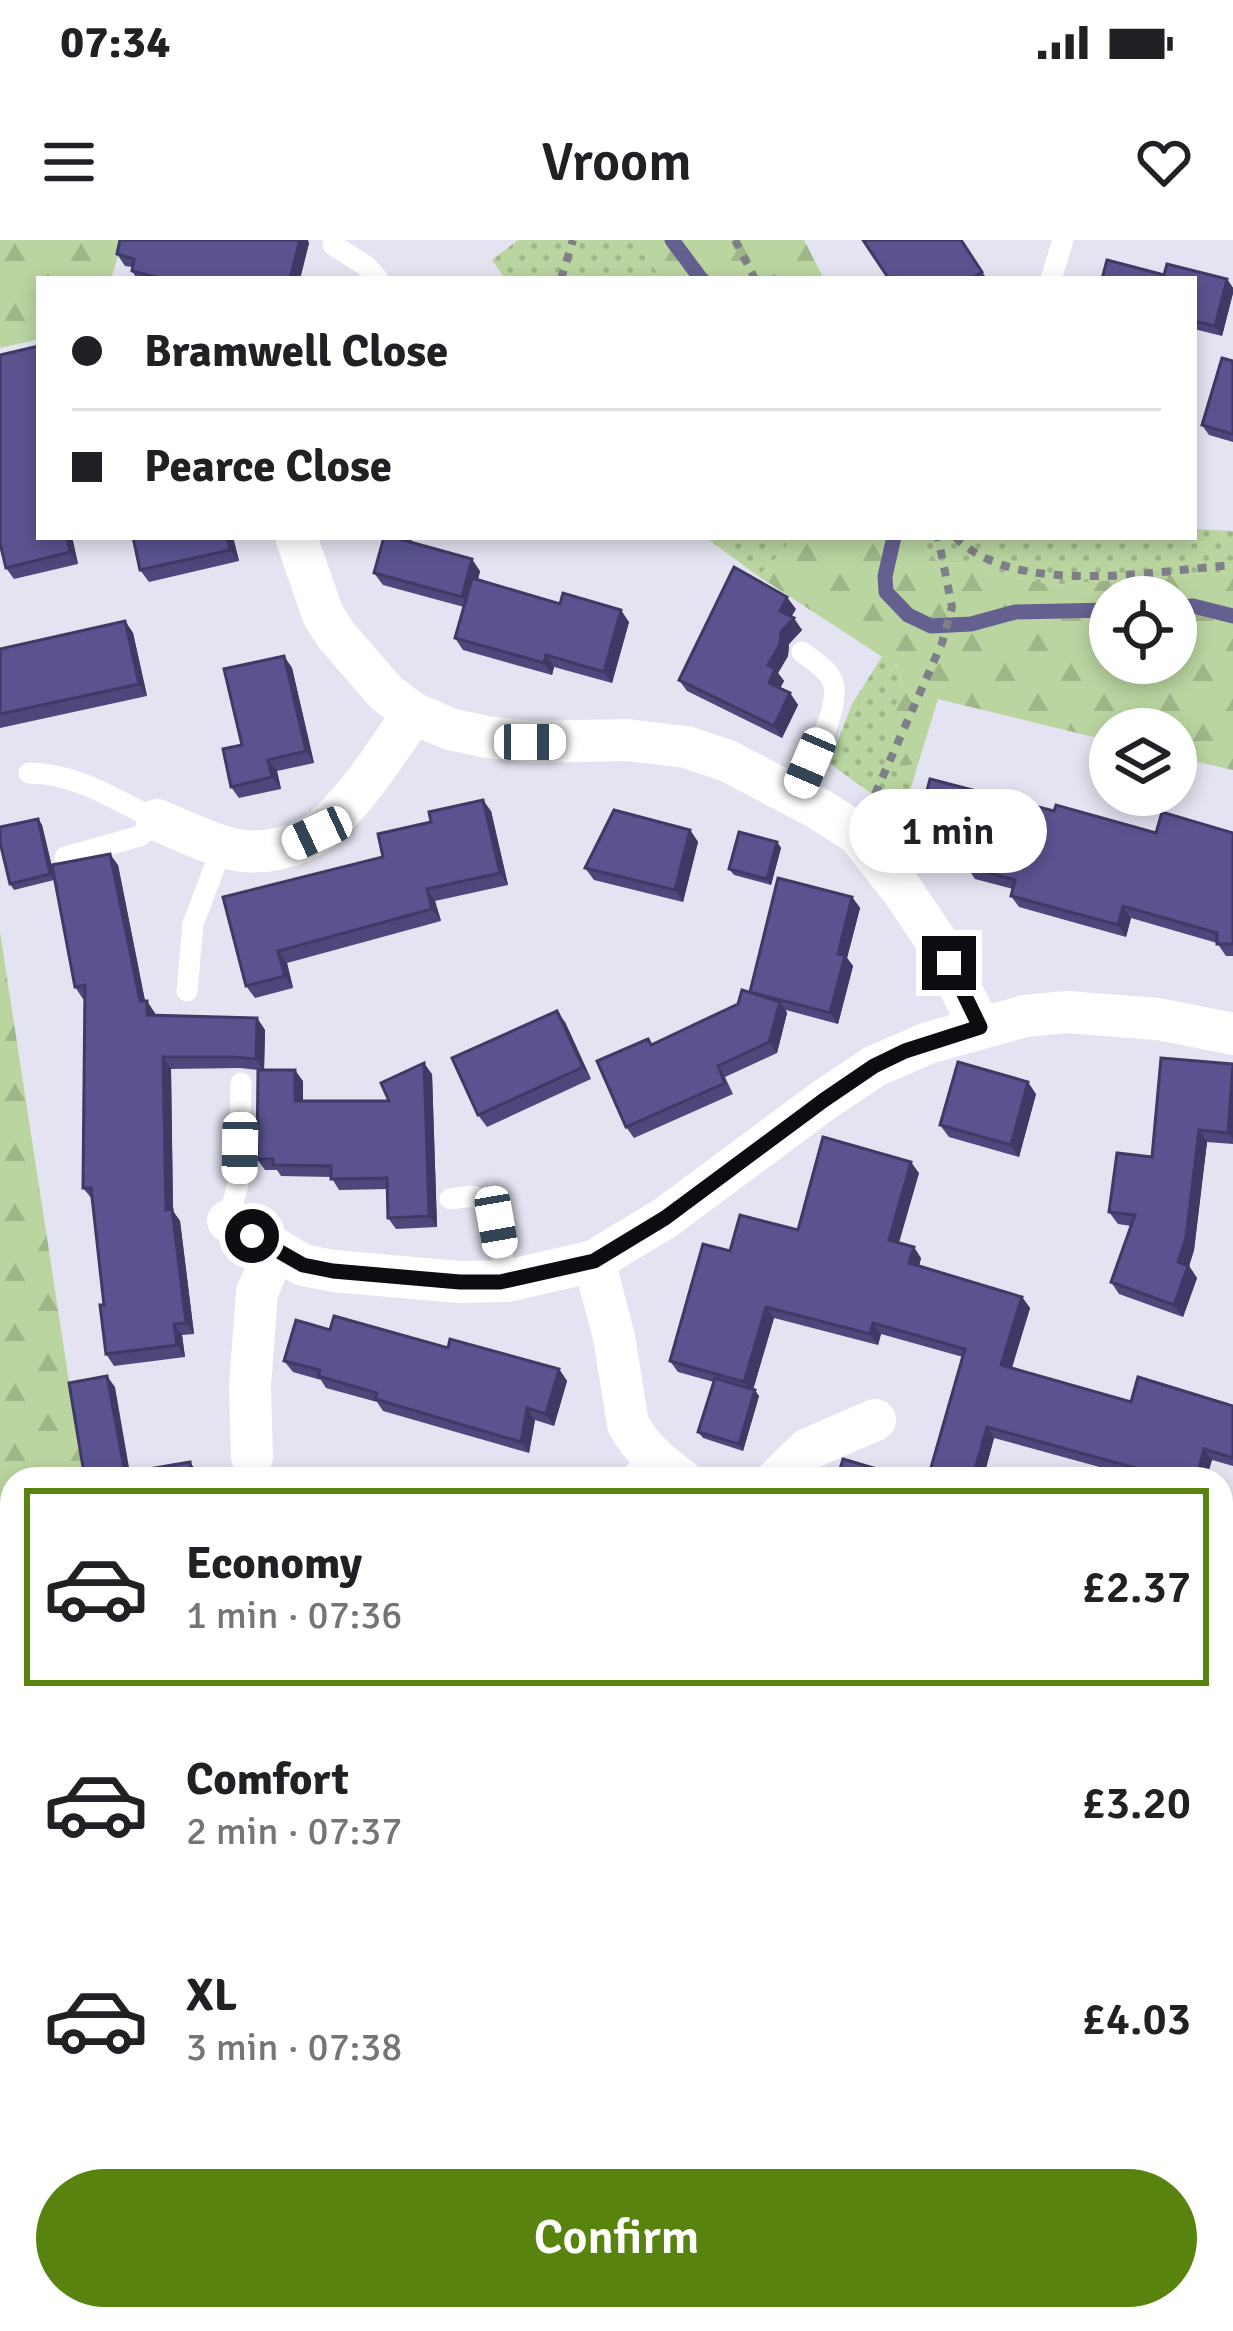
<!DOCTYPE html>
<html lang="en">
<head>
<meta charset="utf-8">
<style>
	:root { --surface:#fff; --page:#f2f2f2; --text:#202124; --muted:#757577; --line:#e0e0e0; --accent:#57830e }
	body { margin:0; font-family:Signika,sans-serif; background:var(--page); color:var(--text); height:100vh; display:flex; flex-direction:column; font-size:45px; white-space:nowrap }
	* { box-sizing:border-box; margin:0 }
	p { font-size:39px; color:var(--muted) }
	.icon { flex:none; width:66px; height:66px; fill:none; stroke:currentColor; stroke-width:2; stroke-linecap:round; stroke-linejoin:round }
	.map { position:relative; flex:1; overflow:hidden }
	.details { position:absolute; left:0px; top:1227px; width:1233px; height:864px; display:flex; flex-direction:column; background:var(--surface); border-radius:36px 36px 0 0; box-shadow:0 6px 18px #0003 }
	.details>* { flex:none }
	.banner { position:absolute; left:36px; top:36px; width:1161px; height:264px; border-radius:0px; box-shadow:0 6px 18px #0003; display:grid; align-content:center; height:264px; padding:0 36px; background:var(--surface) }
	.tools { position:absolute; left:1089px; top:336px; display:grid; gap:24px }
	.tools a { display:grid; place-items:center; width:108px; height:108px; border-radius:50%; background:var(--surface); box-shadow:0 6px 18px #0003; font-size:60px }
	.end { position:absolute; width:54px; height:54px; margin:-27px; border:15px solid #0c0c11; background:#fff; box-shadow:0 0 0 6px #fff }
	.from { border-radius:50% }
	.bubble { position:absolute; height:84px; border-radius:42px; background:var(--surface); box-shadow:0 6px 18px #0003; font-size:39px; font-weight:600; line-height:84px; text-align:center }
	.car { position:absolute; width:36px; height:72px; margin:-36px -18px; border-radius:15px; box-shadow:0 0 9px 3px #0007; background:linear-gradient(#fff 24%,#345 0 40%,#fff 0 76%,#345 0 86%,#fff 0) }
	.banner b { display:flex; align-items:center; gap:42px; height:114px; font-size:45px }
	.banner b+b { border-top:3px solid var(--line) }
	.banner i { width:30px; height:30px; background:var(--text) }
	ul { padding:21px 0 0; list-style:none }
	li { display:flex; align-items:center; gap:36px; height:198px; margin:0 24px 18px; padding:0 12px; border:6px solid transparent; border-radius:0px }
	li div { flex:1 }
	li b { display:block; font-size:45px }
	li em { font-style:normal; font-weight:600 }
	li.current { border-color:var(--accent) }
	li>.icon { width:108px; height:108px; stroke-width:1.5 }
	.cta { display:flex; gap:24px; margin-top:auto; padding:24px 36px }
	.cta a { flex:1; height:138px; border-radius:72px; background:var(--accent); color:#fff; font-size:48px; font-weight:600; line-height:138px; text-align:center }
	.status { display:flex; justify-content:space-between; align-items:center; height:84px; padding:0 60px; background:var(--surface); direction:ltr }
	.status svg { height:33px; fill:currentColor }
	header { display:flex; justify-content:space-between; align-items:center; height:156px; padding:0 36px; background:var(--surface); font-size:54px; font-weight:600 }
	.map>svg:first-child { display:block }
	.grass { fill:url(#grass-dots) }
	.forest { fill:url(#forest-firs); fill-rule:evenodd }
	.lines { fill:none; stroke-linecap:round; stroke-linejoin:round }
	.stream { stroke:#646190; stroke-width:15 }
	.path { stroke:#7f7f88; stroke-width:8; stroke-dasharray:9 9; stroke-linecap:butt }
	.lane { stroke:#fff; stroke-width:21 }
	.street { stroke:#fff; stroke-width:42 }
	.secondary { stroke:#d9e6c8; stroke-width:60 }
	.wall { fill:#4d477c }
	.shaded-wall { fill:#3f3a65 }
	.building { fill:#5a5390; stroke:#3f3a65; stroke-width:3 }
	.route { stroke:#0c0c11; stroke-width:15 }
</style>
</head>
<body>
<div class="status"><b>07:34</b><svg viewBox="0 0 49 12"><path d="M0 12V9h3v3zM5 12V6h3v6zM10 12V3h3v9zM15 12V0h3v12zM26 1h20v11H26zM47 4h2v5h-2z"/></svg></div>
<header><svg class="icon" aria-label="menu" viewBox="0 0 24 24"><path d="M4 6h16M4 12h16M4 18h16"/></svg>Vroom<svg class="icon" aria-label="heart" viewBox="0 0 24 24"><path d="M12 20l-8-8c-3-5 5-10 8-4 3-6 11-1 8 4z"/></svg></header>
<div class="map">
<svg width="1233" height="2091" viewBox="0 0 1233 2091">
	<defs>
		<pattern id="grass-dots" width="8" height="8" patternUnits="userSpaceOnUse" patternTransform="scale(3)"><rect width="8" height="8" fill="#bad5a0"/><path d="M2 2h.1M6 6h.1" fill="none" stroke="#9fb689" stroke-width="1.8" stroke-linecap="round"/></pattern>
		<pattern id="forest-firs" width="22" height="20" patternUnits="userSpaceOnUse" patternTransform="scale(3)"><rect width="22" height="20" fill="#bad5a0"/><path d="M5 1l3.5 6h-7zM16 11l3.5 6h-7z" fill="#9fb689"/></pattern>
	</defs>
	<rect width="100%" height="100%" fill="#e3e3f1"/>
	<path class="grass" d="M518,0H637L661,39H505L492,20Z
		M1194,289L1233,291V334L1204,333L1052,345L1013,337L971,323L940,324L926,309L922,297H1194Z
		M705,297H791L783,311L758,336Z
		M883,415C884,416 897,427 898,428C905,439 902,508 902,526L918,524L903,576L829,523L852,464Z
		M0,1838L12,1842V2050L0,1970Z"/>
	<path class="forest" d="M0,0H123L111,39H39V99L0,108Z
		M637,0H804L824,39H661Z
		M791,297H922L926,309L940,324L971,323L1013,337L1052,345L1204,333L1233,334V530L1176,517V489H1110V501L938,459L918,524L902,526L886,515C883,482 911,463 898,427L758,336L783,311ZM1176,357V423H1110V357Z
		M0,692L84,1239H12V1842L0,1838Z
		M1233,1813V2080L1230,2091H1157L1160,2079H1221V1856Z"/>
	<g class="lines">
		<path class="stream" d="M672,0L701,39
			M894,297L885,336L886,352L908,375L931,386L971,384L1015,372L1110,370
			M1176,367L1193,366L1233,376"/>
		<path class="path" d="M735,0L755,39
			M561,39L573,0
			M955,297C1015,358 1155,331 1233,325
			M875,554L942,403L952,367L938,297"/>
		<path class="lane" d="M333,5L366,26L378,39
			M1051,39L1063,0
			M29,533C76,533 116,560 157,580L140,596L65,617
			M795,557C806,532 846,462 831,438C825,427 811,419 802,412
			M187,751L193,684L223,605
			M450,959L472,956L489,962L496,982L507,1041
			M228,981L239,940L241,843
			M628,1239L651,1216"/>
		<path class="street" d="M296,297L323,375L336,395L386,453L413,473L450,489L487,497L530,502L627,500L686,507L728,521L819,569L858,594L902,650L937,702L980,787
			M157,580C182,590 210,605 237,610C262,615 298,607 318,592C354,564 388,511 413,473
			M228,981L303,1025L333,1031L459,1042L507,1041L594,1021L665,978L824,860L875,826L928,803L1025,776L1067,772L1158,779L1233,794
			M594,1021L614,1097L628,1184C641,1208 659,1224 681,1239
			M252,1217L250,1146L257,1052L275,1011
			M777,1239L808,1209L875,1180
			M1221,1394L1233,1369"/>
		<path class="secondary" d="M1221,1755L1233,1711
			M1135,2091L1138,2079"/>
	</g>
	<path class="wall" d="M961,0L987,39H889Z
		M309,3L300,39H137L132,31V27L125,26L117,14Z
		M1164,35L1227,39L1233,48V53L1222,96L1194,89V39H1102Z
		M1233,121V202L1209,195L1202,185Z
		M39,297H72L78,324L14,339L6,328Z
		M233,297L239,321L149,342L140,330Z
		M376,297H413L411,302L480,331L478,340L629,382L612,443L554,427L552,435L463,410L455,398L464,367L383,345L374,333L384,299Z
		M796,369L791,377L802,390L789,404L788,416L778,433L784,441L780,448L790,453L798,465L782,498L687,451L679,440Z
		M125,381L133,393L147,456L0,488V409Z
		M284,416L292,428L314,523L277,531L281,549L239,558L231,547L242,505Z
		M491,571L508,645L435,661L441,681L287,723L293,748L255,758L246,746L223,657L383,617Z
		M1054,571L1156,593H1233V716H1226L1217,703L1131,678L1126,697L1019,667L1011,656L1013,649L975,639L967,627L968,623L923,611L914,599Z
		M38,579L42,585L53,631L118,625L145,761L155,775L257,778L265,790L264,830L303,841V861H389L432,834L437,987L396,989L388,978V949L339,950L331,937L281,936L277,930H265L257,919L258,830L240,828L171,829L173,971L180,981L194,1094L182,1095L185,1117L114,1126L106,1114L104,1065L92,959L83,948L85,758L83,759L75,747L54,640L14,650L10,644Z
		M690,590L698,602L683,662L594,640L585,628Z
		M777,602L781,608L771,645L734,635L729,629Z
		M852,657L860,668L847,718L853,726L838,784L786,770L787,773L777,813L725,837L733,854L634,898L626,887L648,799L652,805L738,764Z
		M565,782L591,839L487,887L478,875Z
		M1233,824V904L1207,902L1194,1010L1189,1026L1197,1038L1183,1077L1119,1054L1111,1042L1131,986L1118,984L1109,972L1152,917Z
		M1036,854L1019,917L949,897L940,885Z
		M919,933L899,1003L921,1018L919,1026L1022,1057L1030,1068L1012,1128L1131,1162L1233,1166V1226L1212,1220L1206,1239H1143L994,1198L983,1239H929L963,1117L881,1094L878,1105L774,1078L753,1150L759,1156L743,1211L703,1198L698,1192L714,1142L678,1132L670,1121L730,1011L798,990Z
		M330,1090L448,1108L559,1129L567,1141L554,1186L535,1180L529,1213L383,1171L377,1162L326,1148L321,1140L293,1132L284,1121Z"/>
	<path class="shaded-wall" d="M300,0H308L309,3L300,39H290Z
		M1227,39L1233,48V53L1222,96L1215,86Z
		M67,297H72L78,324L70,312Z
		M227,297H233L239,321L230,310Z
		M472,319L480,331L470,368L462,357Z
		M787,357L796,369L788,382L780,371Z
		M621,370L629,382L612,443L604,432Z
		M794,378L802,390L789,404L788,416L778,433L784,441L777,454L769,443L768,425L781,392Z
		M125,381L133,393L147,456L139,444Z
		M546,415L554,427L552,435L544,423Z
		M284,416L292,428L314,523L306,511Z
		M790,453L798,465L782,498L774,486Z
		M268,520L277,531L281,549L272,537Z
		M483,560L491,571L508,645L500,633Z
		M38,579L42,585L55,640L50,634Z
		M690,590L698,602L683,662L675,650Z
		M777,602L781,608L771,645L767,639Z
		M110,614L118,625L147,771V761L155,773V786L140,761Z
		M427,649L435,661L441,681L432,669Z
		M852,657L860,668L847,718L853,726L838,784L830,773L838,714Z
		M1123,666L1131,678L1126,697L1118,685Z
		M278,711L287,723L293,748L285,736Z
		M780,762L787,773L777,813L769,802Z
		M557,771L565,782L591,839L583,827Z
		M257,778L265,790L264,831L256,819Z
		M163,817L171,829L173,971L180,981L194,1094L186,1083L166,970Z
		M424,823L432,834L437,987L429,976Z
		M295,830L303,841V872L295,861Z
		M1233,839V899L1228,893Z
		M1028,842L1036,854L1019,917L1011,905Z
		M1199,890L1207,902L1194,1010L1189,1026L1197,1038L1183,1077L1174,1065L1178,1022Z
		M911,922L919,933L896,1011L889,1000Z
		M914,1007L921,1018L917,1034L909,1023Z
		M1022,1057L1030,1068L1009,1136L1001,1125Z
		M766,1067L774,1078L752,1153L744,1142Z
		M873,1083L881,1094L878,1105L870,1094Z
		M174,1084L182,1095L185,1117L177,1105Z
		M559,1129L567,1141L554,1186L546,1174Z
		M107,1136L115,1147L131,1239L125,1233Z
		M755,1150L759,1156L743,1211L739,1204Z
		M527,1168L535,1180L529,1213L521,1202Z
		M987,1187L994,1198L983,1239H972Z
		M1204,1209L1212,1220L1206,1239H1196Z
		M190,1222L197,1232L198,1239H192Z
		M485,2079H502L500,2091H484Z"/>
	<path class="building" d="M120,0H300L290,39H163L132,31L134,19L117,14Z
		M863,0H961L982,32L971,39H895L894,37L889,39Z
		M1107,20L1164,35L1167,24L1227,39L1215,86L1194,81V39H1102Z
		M39,106V297H67L70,312L6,328L0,303V115Z
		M1222,118L1233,121V194L1202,185Z
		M133,297H227L230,310L140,330Z
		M384,297H392L472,319L462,357L374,333Z
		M734,327L787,357L780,371L794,378L781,392L780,404L768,425L775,429L769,443L790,453L774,486L679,440Z
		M472,338L560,364L563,353L621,370L604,432L546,415L544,423L455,398Z
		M125,381L139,444L0,474V409Z
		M284,416L306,511L268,520L272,537L231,547L223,509L242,505L224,429Z
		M930,539L1054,571L1056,565L1156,593L1162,572L1233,593V704H1217V693L1123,666L1118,685L1011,656L1015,640L967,627L970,613L914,599Z
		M483,560L500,633L427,649L432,669L278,711L285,736L246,746L223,657L383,617L378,594L431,582L429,572Z
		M614,570L690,590L675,650L585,628Z
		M38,579L50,634L10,644L0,602V587Z
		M739,592L777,602L767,639L729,629Z
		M110,614L140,761H147V775L257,778L256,819L232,817H163L166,970L172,969L186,1083L174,1084L177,1105L106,1114L100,1065H104L91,948H83L85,745L75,747L52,625Z
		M778,638L852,657L838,714L845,715L830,773L750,752Z
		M742,750L780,762L769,802L718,826L725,843L626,887L597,821L648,799L651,805L738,764Z
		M557,771L583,827L478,875L452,818Z
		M1161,818L1233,824L1228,893L1199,890L1186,998L1178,1022L1188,1026L1174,1065L1111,1042L1135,975L1109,972L1117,913L1152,917Z
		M958,822L1028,842L1011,905L940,885Z
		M424,823L429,976L388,978L387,938L331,939V926L273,925V919H257L258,830H295V861H389L381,843Z
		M823,897L911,922L889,1000L914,1007L909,1023L1022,1057L1001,1125L1131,1162L1138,1137L1233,1166V1218L1204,1209L1196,1239H1175L987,1187L972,1239H931L928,1238L965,1109L873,1083L870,1094L766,1067L744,1142L670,1121L703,1004L730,1011L740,975L798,990Z
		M334,1076L448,1108L450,1099L559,1129L546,1174L527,1168L521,1202L375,1159L377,1153L318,1136L320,1130L284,1121L296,1080L330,1090Z
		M107,1136L125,1233L190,1222L192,1239H85L69,1143Z
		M715,1138L755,1150L739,1204L698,1192Z
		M843,1219L907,1238L906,1239H837Z
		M137,2079H485L484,2091H136Z"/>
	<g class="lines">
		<path class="route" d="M252,996L303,1025L333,1031L460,1042H500L594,1021L665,978L824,860L874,826L905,811L980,787L949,723"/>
	</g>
</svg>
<div class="tools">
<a><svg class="icon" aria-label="locate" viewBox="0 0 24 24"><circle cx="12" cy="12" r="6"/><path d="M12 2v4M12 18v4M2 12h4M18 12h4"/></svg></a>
<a><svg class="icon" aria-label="layers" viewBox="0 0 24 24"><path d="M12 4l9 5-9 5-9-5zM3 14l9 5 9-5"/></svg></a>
</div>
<i class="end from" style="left:252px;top:996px"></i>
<i class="end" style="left:949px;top:723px"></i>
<div class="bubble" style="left:849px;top:549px;width:198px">1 min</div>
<i class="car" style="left:530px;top:502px;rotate:90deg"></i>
<i class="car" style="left:810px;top:523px;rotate:203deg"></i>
<i class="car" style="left:317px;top:593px;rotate:245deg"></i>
<i class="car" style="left:240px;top:908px;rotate:181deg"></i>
<i class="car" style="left:496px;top:982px;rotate:170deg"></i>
<div class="banner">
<b><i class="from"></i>Bramwell Close</b>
<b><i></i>Pearce Close</b>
</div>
<section class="details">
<ul>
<li class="current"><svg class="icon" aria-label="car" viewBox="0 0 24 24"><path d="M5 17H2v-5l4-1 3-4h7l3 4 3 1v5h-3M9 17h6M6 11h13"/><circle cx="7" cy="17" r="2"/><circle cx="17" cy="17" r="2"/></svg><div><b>Economy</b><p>1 min · 07:36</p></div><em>£2.37</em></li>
<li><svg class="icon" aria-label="car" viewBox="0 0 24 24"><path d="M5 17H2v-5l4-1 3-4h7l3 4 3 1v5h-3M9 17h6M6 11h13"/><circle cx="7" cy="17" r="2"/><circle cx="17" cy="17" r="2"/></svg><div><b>Comfort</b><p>2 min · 07:37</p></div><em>£3.20</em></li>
<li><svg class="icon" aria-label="car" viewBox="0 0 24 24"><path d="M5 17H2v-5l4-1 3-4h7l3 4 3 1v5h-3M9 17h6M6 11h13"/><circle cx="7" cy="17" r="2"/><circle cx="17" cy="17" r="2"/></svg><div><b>XL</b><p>3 min · 07:38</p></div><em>£4.03</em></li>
</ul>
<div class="cta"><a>Confirm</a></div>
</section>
</div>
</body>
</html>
